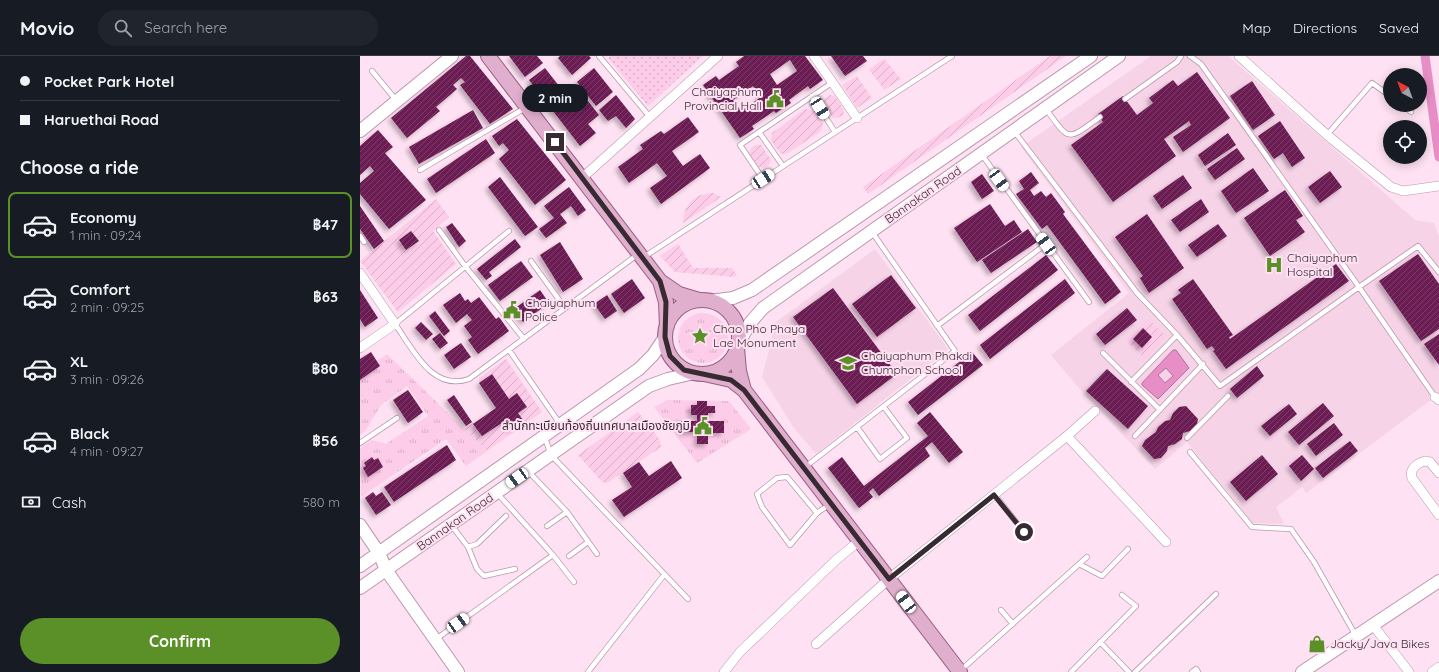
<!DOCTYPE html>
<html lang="en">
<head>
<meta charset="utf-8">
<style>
	:root { --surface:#171b24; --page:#20242c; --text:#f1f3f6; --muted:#9ea1a6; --line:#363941; --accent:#5b8f28 }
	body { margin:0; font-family:Quicksand,"Noto Sans Thai",sans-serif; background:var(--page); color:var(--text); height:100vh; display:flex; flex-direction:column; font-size:15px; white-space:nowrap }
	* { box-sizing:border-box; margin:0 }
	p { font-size:13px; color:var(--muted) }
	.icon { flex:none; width:22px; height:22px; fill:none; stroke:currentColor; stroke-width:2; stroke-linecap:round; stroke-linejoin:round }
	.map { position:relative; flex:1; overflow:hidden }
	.side { display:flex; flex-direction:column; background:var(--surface); width:360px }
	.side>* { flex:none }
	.hud { display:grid; align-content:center; height:88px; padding:0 20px; background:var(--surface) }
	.needle { width:26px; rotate:319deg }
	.tools { position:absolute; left:1023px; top:12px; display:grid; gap:8px }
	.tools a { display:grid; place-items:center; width:44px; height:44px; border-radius:50%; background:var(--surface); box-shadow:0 2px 10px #0003; font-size:20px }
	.end { position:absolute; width:18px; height:18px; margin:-9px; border:5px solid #382a33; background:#fff; box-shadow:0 0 0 2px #fff }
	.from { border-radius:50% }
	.bubble { position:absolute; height:28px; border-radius:14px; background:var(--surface); box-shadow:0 2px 10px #0003; font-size:13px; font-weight:700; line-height:28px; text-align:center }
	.car { position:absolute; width:12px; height:24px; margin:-12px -6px; border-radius:5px; box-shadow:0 0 3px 1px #0007; background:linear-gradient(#fff 24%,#345 0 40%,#fff 0 76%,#345 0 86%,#fff 0) }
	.hud b { display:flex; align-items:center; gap:14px; height:38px; font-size:15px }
	.hud b+b { border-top:1px solid var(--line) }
	.hud i { width:10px; height:10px; background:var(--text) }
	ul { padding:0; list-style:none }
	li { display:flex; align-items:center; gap:12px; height:66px; margin:0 8px 6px; padding:0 12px; border:2px solid transparent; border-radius:8px }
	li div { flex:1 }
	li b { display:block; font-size:15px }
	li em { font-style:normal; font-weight:700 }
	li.on { border-color:var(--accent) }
	li>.icon { width:36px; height:36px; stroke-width:1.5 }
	h2 { padding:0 20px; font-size:18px; line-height:48px }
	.pay { display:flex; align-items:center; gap:10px; height:44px; padding:0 20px; font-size:15px }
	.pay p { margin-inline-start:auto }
	.cta { display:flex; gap:8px; margin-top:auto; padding:8px 20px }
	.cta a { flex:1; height:46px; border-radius:24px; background:var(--accent); color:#fff; font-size:16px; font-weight:700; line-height:46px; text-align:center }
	header { display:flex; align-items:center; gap:24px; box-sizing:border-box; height:56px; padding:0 20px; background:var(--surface); border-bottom:1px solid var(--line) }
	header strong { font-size:19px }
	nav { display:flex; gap:22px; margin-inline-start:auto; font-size:14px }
	.search { width:280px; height:36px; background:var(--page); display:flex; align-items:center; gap:10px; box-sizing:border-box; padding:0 14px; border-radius:22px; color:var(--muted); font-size:15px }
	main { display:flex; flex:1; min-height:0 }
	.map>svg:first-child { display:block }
	.built { fill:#f6d3e7 }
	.grass { fill:url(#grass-tufts) }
	.park { fill:url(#park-dots) }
	.garden { fill:url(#garden-furrows) }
	.water { fill:#e88ec6; stroke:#b3709a; fill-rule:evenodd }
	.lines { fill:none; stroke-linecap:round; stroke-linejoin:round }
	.canal { stroke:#e88ec6; stroke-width:9 }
	.building { fill:url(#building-hatch); fill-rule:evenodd; filter:url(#shadow) }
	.lane-casing { stroke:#bb98ad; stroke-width:6 }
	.street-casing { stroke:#bb98ad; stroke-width:10 }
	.secondary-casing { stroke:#bb98ad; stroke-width:14 }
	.primary-casing { stroke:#995e83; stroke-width:16 }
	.lane { stroke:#fff; stroke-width:4.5 }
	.street { stroke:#fff; stroke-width:9 }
	.secondary { stroke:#fff; stroke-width:12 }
	.primary { stroke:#e1afce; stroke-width:14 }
	.route { stroke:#382a33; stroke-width:5 }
	.labels { text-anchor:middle; stroke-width:4; stroke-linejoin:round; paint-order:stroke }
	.poi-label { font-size:12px; fill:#382a33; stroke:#fee1f2; text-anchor:start }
	.street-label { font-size:12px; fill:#382a33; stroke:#fee1f2 }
</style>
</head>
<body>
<header>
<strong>Movio</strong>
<div class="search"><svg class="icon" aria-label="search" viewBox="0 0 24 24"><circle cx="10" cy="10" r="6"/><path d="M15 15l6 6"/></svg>Search here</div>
<nav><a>Map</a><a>Directions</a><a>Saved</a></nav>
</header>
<main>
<section class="side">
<div class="hud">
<b><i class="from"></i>Pocket Park Hotel</b>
<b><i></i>Haruethai Road</b>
</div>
<h2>Choose a ride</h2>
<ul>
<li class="on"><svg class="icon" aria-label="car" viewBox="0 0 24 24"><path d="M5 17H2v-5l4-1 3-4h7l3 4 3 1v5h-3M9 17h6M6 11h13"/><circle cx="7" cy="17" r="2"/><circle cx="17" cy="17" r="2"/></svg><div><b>Economy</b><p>1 min · 09:24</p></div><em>฿47</em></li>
<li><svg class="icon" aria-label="car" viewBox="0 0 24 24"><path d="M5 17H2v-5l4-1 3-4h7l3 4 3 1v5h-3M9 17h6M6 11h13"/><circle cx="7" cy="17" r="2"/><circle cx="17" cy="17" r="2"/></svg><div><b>Comfort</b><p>2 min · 09:25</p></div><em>฿63</em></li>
<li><svg class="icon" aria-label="car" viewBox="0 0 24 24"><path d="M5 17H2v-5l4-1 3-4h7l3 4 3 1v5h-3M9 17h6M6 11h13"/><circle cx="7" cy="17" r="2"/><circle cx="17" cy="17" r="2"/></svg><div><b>XL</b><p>3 min · 09:26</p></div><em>฿80</em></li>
<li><svg class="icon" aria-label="car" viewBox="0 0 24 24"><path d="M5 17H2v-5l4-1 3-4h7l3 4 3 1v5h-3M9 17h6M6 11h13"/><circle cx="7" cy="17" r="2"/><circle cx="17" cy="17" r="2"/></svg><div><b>Black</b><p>4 min · 09:27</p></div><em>฿56</em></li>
</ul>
<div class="pay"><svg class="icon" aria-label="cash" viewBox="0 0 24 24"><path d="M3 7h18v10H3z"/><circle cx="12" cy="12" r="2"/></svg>Cash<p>580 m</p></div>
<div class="cta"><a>Confirm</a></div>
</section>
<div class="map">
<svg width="1079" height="616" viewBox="0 0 1079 616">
	<defs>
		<pattern id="grass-tufts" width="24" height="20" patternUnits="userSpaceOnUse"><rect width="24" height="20" fill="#fccce8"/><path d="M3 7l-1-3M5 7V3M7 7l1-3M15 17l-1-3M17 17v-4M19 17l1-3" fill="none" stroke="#d9afc7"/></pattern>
		<pattern id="park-dots" width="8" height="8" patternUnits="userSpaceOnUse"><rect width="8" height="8" fill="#fccce8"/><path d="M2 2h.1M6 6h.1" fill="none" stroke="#d9afc7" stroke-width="1.8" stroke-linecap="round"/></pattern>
		<pattern id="garden-furrows" width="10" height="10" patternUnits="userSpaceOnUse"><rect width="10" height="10" fill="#fccce8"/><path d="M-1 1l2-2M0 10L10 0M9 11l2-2" fill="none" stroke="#d9afc7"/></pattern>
		<pattern id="building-hatch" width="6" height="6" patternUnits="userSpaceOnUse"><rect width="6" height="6" fill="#6b1b53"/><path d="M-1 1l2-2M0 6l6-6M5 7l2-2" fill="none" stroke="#7d3c69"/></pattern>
		<filter id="shadow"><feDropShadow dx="-3" dy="3" stdDeviation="2" flood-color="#0004"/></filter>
	</defs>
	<rect width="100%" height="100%" fill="#fee1f2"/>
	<path class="built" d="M791,0H868L1055,164L1074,167L1079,181V338L946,437L942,431L916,451L924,468L893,467L827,386L795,413L718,331L691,299L769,237L661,91Z
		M515,193L588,293L456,398L434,372L402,321L416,266Z"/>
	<path class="grass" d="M318 282a25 25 0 1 1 50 0a25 25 0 1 1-50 0Z
		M27,298L127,395L106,410L86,383L1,441L0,392L12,384L26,388L68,360L47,330L21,349L5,375L0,379V324L20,310L17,305Z
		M307,344L369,345L391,373L337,407L294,351Z"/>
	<path class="park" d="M251,0H343L288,50L248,2Z"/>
	<path class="garden" d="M690,0H706L508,138L503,131Z
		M524,3L541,23L524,34L509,13Z
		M497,20L512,42L497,52L482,29Z
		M470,39L475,40L484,54L483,59L477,62H473L463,47L464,43Z
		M445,53L455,55C461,62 466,67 460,76L428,97L421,98L411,85L412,77Z
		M396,89H401L411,104L409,109L404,112L399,111L389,97L391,92Z
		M353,137L361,141L323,167C324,147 334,138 353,137Z
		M76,143L89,161L73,175L96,208L38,256L0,205Z
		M318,188L333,212H372L377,219L374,221L315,216L300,200Z
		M788,263L806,280L785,303L766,285Z
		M146,303L182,356L127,395L104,373L112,366L122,380L145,365L150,373L163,364L158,357L167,351L158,338L149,343L132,318L119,327V322Z
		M278,356L300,384L301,391L247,427L242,426L218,399Z"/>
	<path class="water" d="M813,294H816L829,312L798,343L782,329V327ZM806,312L813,320L805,327L798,319Z"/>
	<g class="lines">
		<path class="canal" d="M1065,0L1079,101"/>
	</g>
	<path class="building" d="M106,0H110L153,53L130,68L100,29L105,26L101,22L93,29L97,33L76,51L80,55L47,82L31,62Z
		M149,0H177L183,7L165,21Z
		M200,0H229L231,2L212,19L198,2Z
		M384,0H445L463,24L450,33L448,30L429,44L431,47L416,57L414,55L392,70L394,73L380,82L343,29L356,20L359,24L379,10L376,6ZM430,4L437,15L417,29L410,18ZM393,30L401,41L381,55L373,44Z
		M471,0H503L507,5L485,20Z
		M185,12L217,53L228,45L239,59L228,68L236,77L220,90L169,24Z
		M234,12L253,36L236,50L217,26Z
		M837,16L870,62L823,96L813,81L831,69L829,65L804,83L816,100L753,146L711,89L743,66L738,58L763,40L777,59L793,47L789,42L813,24L818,30Z
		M892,25L915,59L893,74L870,40Z
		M256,39L275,63L266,72L256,60L248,65L239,54Z
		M113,54L123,72L59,108L49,91Z
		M328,61L339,76L312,95L323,110L340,98L350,112L301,148L290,132L307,120L297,107L269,127L258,111L283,93L280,89L301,75L304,78Z
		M157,63L206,124L175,149L139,103L149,94L143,87L139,90L132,80Z
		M920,65L945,102L932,111L923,97L914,103L898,80Z
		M18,74L33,91L25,97L66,144L29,173L0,138V127L14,115L10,110L0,119V90Z
		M868,77L876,89L845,110L838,99Z
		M126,83L135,97L76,137L67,123Z
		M877,92L885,103L855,124L847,113Z
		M893,112L909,135L876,157L861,135Z
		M970,115L982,131L960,147L948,131Z
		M671,116L679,127L670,134L674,140L681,135L686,141L691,137L705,156L703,158L761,236L745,248L687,169L682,173L656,138L664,133L659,125Z
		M622,118L634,135L622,143L611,126Z
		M823,119L832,132L802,153L793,140Z
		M140,121L178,171L165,180L128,131Z
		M209,131L226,154L218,160L211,150L200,158L207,167L186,182L179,173L194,162L184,150Z
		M925,134L943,160L936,164L945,176L910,200L884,162Z
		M841,143L849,156L820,176L811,164Z
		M630,148L645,170L654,164L662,176L617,206L594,172Z
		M0,150L24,185L14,193L0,173Z
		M787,158L824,212L789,237L780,222L783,220L755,181Z
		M92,167L106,185L99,191L86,171Z
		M858,168L867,180L837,201L828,189Z
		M668,173L677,186L631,217L622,204Z
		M51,175L59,185L46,194L39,184Z
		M155,183L161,191L129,216L132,220L126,224L117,213Z
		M200,186L223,223L203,236L180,199Z
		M1058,198L1079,228V273L1061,285L1019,225Z
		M686,199L698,214L620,275L608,259Z
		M161,205L173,221L140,245L128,229Z
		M976,208L989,225L866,313L853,295L855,294L852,290L847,293L812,243L821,237L818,234L833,223L873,279L869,281L870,283Z
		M531,219L556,252L517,281L492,248Z
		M272,223L285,242L264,257L251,238Z
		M705,223L715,237L630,303L620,289Z
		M473,232L537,318L497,348L433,261Z
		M0,234L18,262L5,271L0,263Z
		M180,234L189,247L163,266L154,253Z
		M100,237L105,245L108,243L111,247L119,241L136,263L139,261L149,275L118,298L108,284L112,281L104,270L112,264L107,258L96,267L83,249Z
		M247,239L257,255L245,263L234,248Z
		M767,252L777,264L745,289L736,278Z
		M75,255L90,275L84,280L69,260Z
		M61,266L73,278L66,284L55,272Z
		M783,272L792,281L782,292L773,283Z
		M80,277L88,287L80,293L72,283Z
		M1079,278V309L1064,288Z
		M101,287L111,301L94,313L84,299Z
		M11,296L20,310L0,324V303Z
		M612,296L623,309L558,359L548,346Z
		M897,310L904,320L877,342L870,333Z
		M747,313L788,350L768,373L726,335Z
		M132,318L149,343L157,337L167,351L158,357L163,364L150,373L145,365L122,380L113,368L136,352L119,327Z
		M48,334L63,356L48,367L33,344Z
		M94,339L112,366L106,370L87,344Z
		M337,345H347V350H355V357H348V365H364V377H348V388H337V376H321V365H337V359H331V349H337Z
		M963,347L974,360L939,389L928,376Z
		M929,348L937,358L910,380L901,370Z
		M826,350L838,363L837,368L830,375L823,377L822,383L815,388L808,390L807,395L801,402L794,403L782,390L785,384L796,376L798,371L805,365L810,364L813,357L819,351Z
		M570,356L603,396L589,407L572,386L565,392L570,400L519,440L513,432L509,436L513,441L499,452L468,412L482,401L504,430L568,380L557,367Z
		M974,367L983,379L956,400L947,388Z
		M990,385L998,395L963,422L955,412Z
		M87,389L96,404L34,446L24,431Z
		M902,399L918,418L886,445L870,426Z
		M942,399L954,413L941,425L929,410Z
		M12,401L14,404L18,402L23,411L8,421L3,412L6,410L4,407Z
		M311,405L322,422L264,461L252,444L272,431L263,417L279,406L289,420Z
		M13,436L16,440L22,436L31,449L16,459L5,442Z"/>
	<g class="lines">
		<g class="lane-casing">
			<path id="lane" d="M239,0L290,61
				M12,15L36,44
				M452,40L475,76
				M765,43L817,6L821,0
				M1042,49L1051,56
				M686,53C710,86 707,85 740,61
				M654,75L777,237L817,279L860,330L999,231L841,8L830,0
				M399,76L423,110
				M967,79L1012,27L1030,40
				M622,99L729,246
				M60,114L165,52
				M403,123L380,89L473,26
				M79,174L105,210L164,283
				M149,175L35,268C53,293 72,336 109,323L277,199
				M0,180L4,186
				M284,201L592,0
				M171,205L205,252
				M577,270L686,188
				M149,294L200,368
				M743,297L800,354
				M771,326L817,279
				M1075,341L999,231L1058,190L1079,216
				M497,371L520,403L547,382L524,351
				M775,380L843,308
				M185,382L191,399L328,543
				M827,382L868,340
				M0,387L37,362
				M830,396L892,471L931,473L954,506L996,580
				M445,411L595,295L512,176
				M168,415L207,456L237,498
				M137,437L193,499L214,526
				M635,439L664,476
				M457,457L427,421L417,422L397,438L402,451L430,489L457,457L470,448
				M92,470L108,491L117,488L146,460
				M187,470L207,456
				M108,491L117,513L124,520L155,513
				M209,500L228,486
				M719,508L742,520L768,493
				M641,554L653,568
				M76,583L193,499
				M740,586L769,616
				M600,615L727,501
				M228,616L304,519
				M711,616L776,550L762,539
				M775,616L856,538
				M832,616L836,613L838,616"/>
		</g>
		<g class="street-casing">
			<path id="street" d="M454,0L497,62
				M879,0L967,79L1031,131L1043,135L1079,130
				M222,122L358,0
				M0,217L35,268L0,292
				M1075,341L1079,344
				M707,380L806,486
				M1079,417L1070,406L1065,405C1057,407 1049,413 1052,422L1079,459
				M1013,569L1049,616
				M456,588L529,523L707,380L735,355
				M364,616L380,596L476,504L499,485
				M1072,616L1079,611"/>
		</g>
		<g class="secondary-casing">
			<path id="secondary" d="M0,75L92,0
				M350,245L373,242L392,234L731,0
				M378,288L390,267L403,252L759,0
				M0,469L19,497L26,514L98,616
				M0,510L279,313L293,299L305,281
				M0,532L289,330L308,323L334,317
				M942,616L1079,525"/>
		</g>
		<g class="primary-casing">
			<path id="primary" d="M128,0L300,225L319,238L339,244
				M300,225L306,246L307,270
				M305 281a37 37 0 1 1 74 0a37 37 0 1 1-74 0Z
				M377,292L379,315L384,334
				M344,318L371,324L384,334L600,616"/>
		</g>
		<use href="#lane" class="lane"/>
		<use href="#street" class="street"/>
		<use href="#secondary" class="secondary"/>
		<use href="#primary" class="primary"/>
	</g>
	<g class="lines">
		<path class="route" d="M195,86L300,225L306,246L305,281L310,300L324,314L371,324L384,334L529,523L634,439L664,476"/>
	</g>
	<defs>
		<g id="civic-bare" transform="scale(1.38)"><path d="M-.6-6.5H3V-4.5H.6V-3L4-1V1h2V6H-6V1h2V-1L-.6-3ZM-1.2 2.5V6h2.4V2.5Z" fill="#5b8f28" stroke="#fee1f2" stroke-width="2.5" paint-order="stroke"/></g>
		<g id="hospital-bare" transform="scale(1.38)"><path d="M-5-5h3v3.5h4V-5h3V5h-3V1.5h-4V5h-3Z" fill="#5b8f28" stroke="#fee1f2" stroke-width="2.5" paint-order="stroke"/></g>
		<g id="sight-bare" transform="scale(1.38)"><path d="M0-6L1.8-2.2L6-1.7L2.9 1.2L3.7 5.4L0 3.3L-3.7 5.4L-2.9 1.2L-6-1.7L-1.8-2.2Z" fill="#5b8f28" stroke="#fee1f2" stroke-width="2.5" paint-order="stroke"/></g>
		<g id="school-bare" transform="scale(1.38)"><path d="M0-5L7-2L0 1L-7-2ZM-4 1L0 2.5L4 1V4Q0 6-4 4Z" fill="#5b8f28" stroke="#fee1f2" stroke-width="2.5" paint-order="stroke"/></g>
		<g id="shop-bare" transform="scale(1.38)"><path d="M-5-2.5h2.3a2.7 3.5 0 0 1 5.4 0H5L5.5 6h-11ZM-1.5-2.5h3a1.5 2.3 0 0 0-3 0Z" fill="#5b8f28" stroke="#fee1f2" stroke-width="2.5" paint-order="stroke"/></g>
	</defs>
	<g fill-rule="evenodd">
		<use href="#civic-bare" x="415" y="43"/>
		<use href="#hospital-bare" x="914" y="209"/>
		<use href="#civic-bare" x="152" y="254"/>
		<use href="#sight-bare" x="340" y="280"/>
		<use href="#school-bare" x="488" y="307"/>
		<use href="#civic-bare" x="343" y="370"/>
		<use href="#shop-bare" x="957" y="588"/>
	</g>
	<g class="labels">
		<g class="poi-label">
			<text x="402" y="40" text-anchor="end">Chaiyaphum<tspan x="402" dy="14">Provincial Hall</tspan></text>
			<text x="927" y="206">Chaiyaphum<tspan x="927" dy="14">Hospital</tspan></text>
			<text x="165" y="251">Chaiyaphum<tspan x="165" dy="14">Police</tspan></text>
			<text x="353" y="277">Chao Pho Phaya<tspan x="353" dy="14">Lae Monument</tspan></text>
			<text x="501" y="304">Chaiyaphum Phakdi<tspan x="501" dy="14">Chumphon School</tspan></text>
			<text x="330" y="374" text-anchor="end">สำนักทะเบียนท้องถิ่นเทศบาลเมืองชัยภูมิ</text>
			<text x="970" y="592">Jacky/Java Bikes</text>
		</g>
		<g class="street-label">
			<text transform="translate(563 139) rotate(-35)" y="4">Bannakan Road</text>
			<text transform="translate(95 466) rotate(-35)" y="4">Bannakan Road</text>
		</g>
	</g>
</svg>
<div class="tools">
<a><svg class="needle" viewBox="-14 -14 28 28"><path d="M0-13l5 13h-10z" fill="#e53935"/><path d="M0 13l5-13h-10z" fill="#9ea1a6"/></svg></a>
<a><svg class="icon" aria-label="locate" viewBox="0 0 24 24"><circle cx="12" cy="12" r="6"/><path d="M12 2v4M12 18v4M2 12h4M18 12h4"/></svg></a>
</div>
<i class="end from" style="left:664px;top:476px"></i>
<i class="end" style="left:195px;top:86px"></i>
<div class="bubble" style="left:162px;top:28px;width:66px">2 min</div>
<i class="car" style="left:460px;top:52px;rotate:147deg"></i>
<i class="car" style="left:403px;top:123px;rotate:57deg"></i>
<i class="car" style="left:639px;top:124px;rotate:144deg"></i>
<i class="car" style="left:686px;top:188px;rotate:324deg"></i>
<i class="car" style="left:157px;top:422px;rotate:235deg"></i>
<i class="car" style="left:546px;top:546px;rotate:323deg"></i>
<i class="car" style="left:98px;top:567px;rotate:55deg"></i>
</div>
</main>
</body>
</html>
